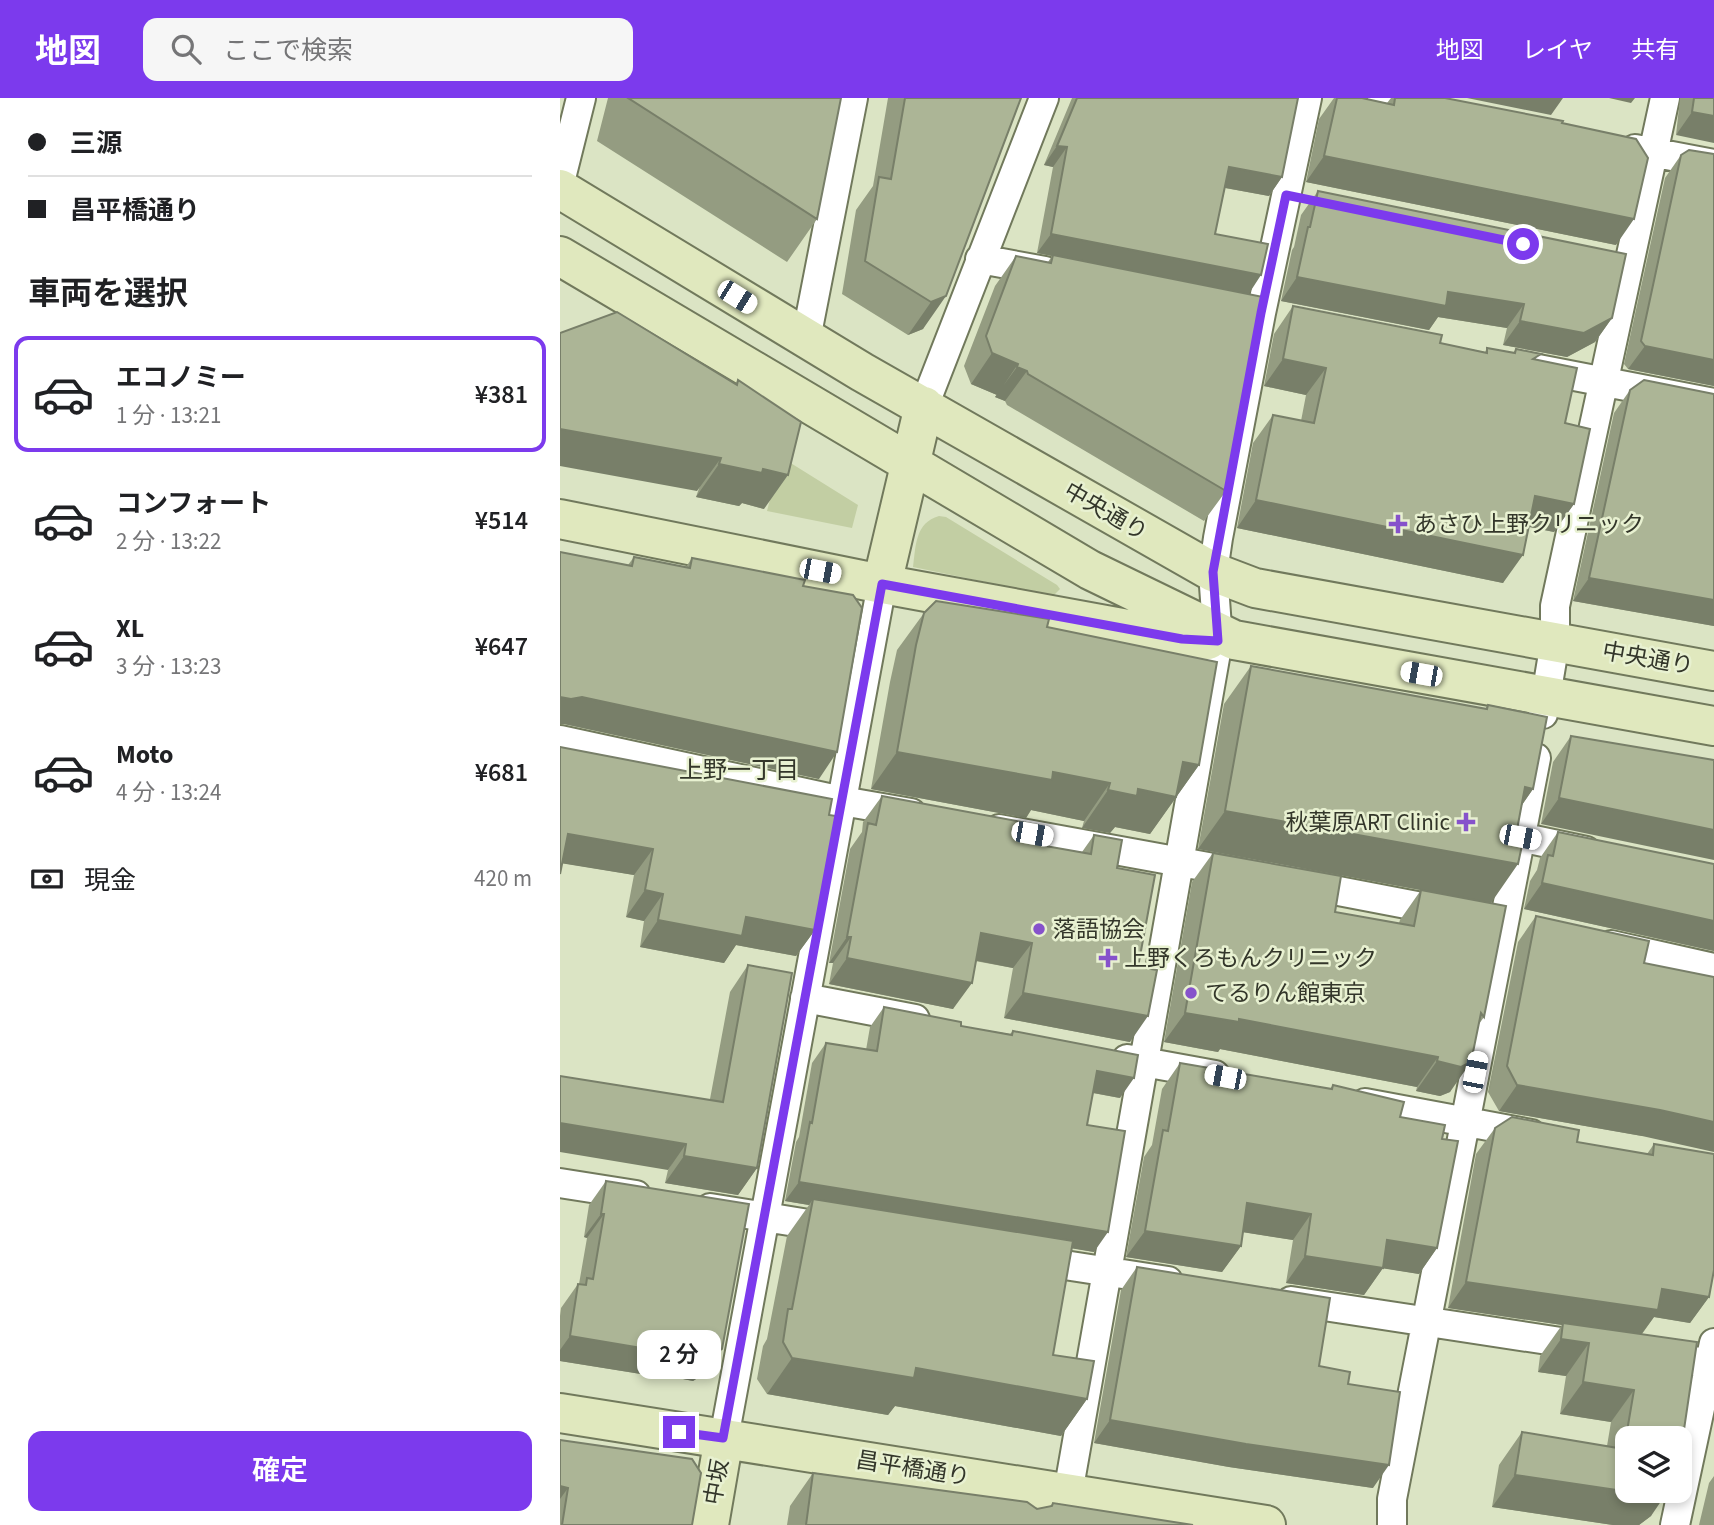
<!DOCTYPE html>
<html lang="ja">
<head>
<meta charset="utf-8">
<style>
	:root { --surface:#fff; --page:#f6f6f6; --text:#202124; --muted:#757577; --line:#e0e0e0; --accent:#7c3aed }
	body { margin:0; font-family:"Source Sans 3","Noto Sans JP",sans-serif; background:var(--page); color:var(--text); height:100vh; display:flex; flex-direction:column; font-size:26px; white-space:nowrap }
	* { box-sizing:border-box; margin:0 }
	p { font-size:23px; color:var(--muted) }
	.icon { flex:none; width:38px; height:38px; fill:none; stroke:currentColor; stroke-width:2; stroke-linecap:round; stroke-linejoin:round }
	.map { position:relative; flex:1; overflow:hidden }
	.details { display:flex; flex-direction:column; background:var(--surface); width:560px }
	.details>* { flex:none }
	.hud { display:grid; align-content:center; height:154px; padding:0 28px; background:var(--surface) }
	.controls { position:absolute; left:1055px; top:1328px; display:grid; gap:14px }
	.controls a { display:grid; place-items:center; width:77px; height:77px; border-radius:14px; background:var(--surface); box-shadow:0 4px 10px #0003; font-size:35px }
	.end { position:absolute; width:32px; height:32px; margin:-16px; border:9px solid #7c3aed; background:#fff; box-shadow:0 0 0 4px #fff }
	.from { border-radius:50% }
	.bubble { position:absolute; height:49px; border-radius:14px; background:var(--surface); box-shadow:0 4px 10px #0003; font-size:23px; font-weight:600; line-height:49px; text-align:center }
	.car { position:absolute; width:21px; height:42px; margin:-21px -10px; border-radius:9px; box-shadow:0 0 5px 2px #0007; background:linear-gradient(#fff 24%,#345 0 40%,#fff 0 76%,#345 0 86%,#fff 0) }
	.hud b { display:flex; align-items:center; gap:24px; height:66px; font-size:26px }
	.hud b+b { border-top:2px solid var(--line) }
	.hud i { width:18px; height:18px; background:var(--text) }
	ul { padding:0; list-style:none }
	li { display:flex; align-items:center; gap:21px; height:116px; margin:0 14px 10px; padding:0 14px; border:4px solid transparent; border-radius:14px }
	li div { flex:1 }
	li b { display:block; font-size:26px }
	li em { font-style:normal; font-weight:600 }
	li.active { border-color:var(--accent) }
	li>.icon { width:63px; height:63px; stroke-width:1.5 }
	h2 { padding:0 28px; font-size:32px; line-height:84px }
	.pay { display:flex; align-items:center; gap:18px; height:77px; padding:0 28px; font-size:26px }
	.pay p { margin-inline-start:auto }
	.primary-button { display:flex; gap:14px; margin-top:auto; padding:14px 28px }
	.primary-button a { flex:1; height:80px; border-radius:14px; background:var(--accent); color:#fff; font-size:28px; font-weight:600; line-height:80px; text-align:center }
	header { display:flex; align-items:center; gap:42px; box-sizing:border-box; height:98px; padding:0 35px; background:var(--accent); color:#fff }
	header strong { font-size:33px }
	nav { display:flex; gap:38px; margin-inline-start:auto; font-size:24px }
	.search { width:490px; height:63px; background:var(--page); display:flex; align-items:center; gap:18px; box-sizing:border-box; padding:0 24px; border-radius:14px; color:var(--muted); font-size:26px }
	main { display:flex; flex:1; min-height:0 }
	.map>svg:first-child { display:block }
	.green { fill:#c2cea3 }
	.lines { fill:none; stroke-linecap:round; stroke-linejoin:round }
	.street-casing { stroke:#71795c; stroke-width:32 }
	.secondary-casing { stroke:#71795c; stroke-width:42 }
	.street { stroke:#fff; stroke-width:28 }
	.secondary { stroke:#e0e8be; stroke-width:38 }
	.wall { fill:#949c81 }
	.shaded-wall { fill:#787f69 }
	.building { fill:#acb596; stroke:#787f69; stroke-width:2 }
	.route { stroke:#7c3aed; stroke-width:9 }
	.poi-dot { fill:#8652cb; stroke:#e8f1d1; stroke-width:2.5 }
	.labels { text-anchor:middle; stroke-width:5; stroke-linejoin:round; paint-order:stroke }
	.street-label { font-size:23px; fill:#33362a; stroke:#e8f1d1 }
	.poi-label { font-size:23px; fill:#33362a; stroke:#e8f1d1; text-anchor:start }
	.neighbourhood-label { font-size:24px; fill:#33362a; stroke:#e8f1d1 }
</style>
</head>
<body>
<header>
<strong>地図</strong>
<div class="search"><svg class="icon" aria-label="search" viewBox="0 0 24 24"><circle cx="10" cy="10" r="6"/><path d="M15 15l6 6"/></svg>ここで検索</div>
<nav><a>地図</a><a>レイヤ</a><a>共有</a></nav>
</header>
<main>
<section class="details">
<div class="hud">
<b><i class="from"></i>三源</b>
<b><i></i>昌平橋通り</b>
</div>
<h2>車両を選択</h2>
<ul>
<li class="active"><svg class="icon" aria-label="car" viewBox="0 0 24 24"><path d="M5 17H2v-5l4-1 3-4h7l3 4 3 1v5h-3M9 17h6M6 11h13"/><circle cx="7" cy="17" r="2"/><circle cx="17" cy="17" r="2"/></svg><div><b>エコノミー</b><p>1 分 · 13:21</p></div><em>¥381</em></li>
<li><svg class="icon" aria-label="car" viewBox="0 0 24 24"><path d="M5 17H2v-5l4-1 3-4h7l3 4 3 1v5h-3M9 17h6M6 11h13"/><circle cx="7" cy="17" r="2"/><circle cx="17" cy="17" r="2"/></svg><div><b>コンフォート</b><p>2 分 · 13:22</p></div><em>¥514</em></li>
<li><svg class="icon" aria-label="car" viewBox="0 0 24 24"><path d="M5 17H2v-5l4-1 3-4h7l3 4 3 1v5h-3M9 17h6M6 11h13"/><circle cx="7" cy="17" r="2"/><circle cx="17" cy="17" r="2"/></svg><div><b>XL</b><p>3 分 · 13:23</p></div><em>¥647</em></li>
<li><svg class="icon" aria-label="car" viewBox="0 0 24 24"><path d="M5 17H2v-5l4-1 3-4h7l3 4 3 1v5h-3M9 17h6M6 11h13"/><circle cx="7" cy="17" r="2"/><circle cx="17" cy="17" r="2"/></svg><div><b>Moto</b><p>4 分 · 13:24</p></div><em>¥681</em></li>
</ul>
<div class="pay"><svg class="icon" aria-label="cash" viewBox="0 0 24 24"><path d="M3 7h18v10H3z"/><circle cx="12" cy="12" r="2"/></svg>現金<p>420 m</p></div>
<div class="primary-button"><a>確定</a></div>
</section>
<div class="map">
<svg width="1154" height="1427" viewBox="0 0 1154 1427">
	<rect width="100%" height="100%" fill="#dbe4c4"/>
	<path class="green" d="M221,359L298,407L292,430L207,413Z
		M379,418L386,419L497,487L500,491L493,498L353,469C356,447 355,425 379,418Z"/>
	<g class="lines">
		<g class="street-casing">
			<path id="street" d="M822,0L867,10
				M1075,51L1154,66
				M0,84L21,0
				M420,161L485,173
				M246,241L293,0
				M978,271L1154,305
				M364,308L484,0
				M983,616L995,544V508L1105,0
				M0,642L282,703L351,715
				M439,731L681,775
				M960,739L1026,753
				M742,786L888,814
				M1051,847L1154,870
				M245,900L355,921
				M567,961L655,977
				M805,1005L971,1036
				M0,1085L76,1097
				M150,1110L273,1130
				M472,1162L608,1183
				M731,1203L1027,1248
				M1098,1258L1154,1266
				M164,1340L322,486
				M508,1395L658,543L653,474L658,440L701,215L747,0
				M832,1427V1401L976,660
				M1115,1427L1154,1245"/>
		</g>
		<g class="secondary-casing">
			<path id="secondary" d="M0,91L302,274L653,474L695,490L1154,573
				M0,158L530,472L674,542L1154,628
				M0,421L322,486L622,541L648,542
				M322,486L364,308
				M0,1315L706,1427
				M149,1427L164,1340"/>
		</g>
		<use href="#street" class="street"/>
		<use href="#secondary" class="secondary"/>
	</g>
	<path class="wall" d="M48,0H281L257,121L227,164L37,43Z
		M328,0H461L363,231L348,237L282,196L296,112L313,88Z
		M512,0H738L722,79L709,98L665,90L655,136L688,196L666,393L644,423L447,307L445,303L435,299L437,297L411,286L404,268L435,188L456,158L488,164L492,158L477,155L493,69L484,67Z
		M774,0H802L827,5L831,0H885L1002,25L1056,147L746,84L759,21Z
		M1120,0H1154L1116,37Z
		M1154,56V288L1068,271L1064,266L1105,80L1121,57Z
		M758,93L1052,220L1035,244L1007,259L943,247L947,230L878,219L869,232L721,203L732,152L734,149L741,117Z
		M733,208L880,245L925,254L927,250L953,255L956,251L978,262L1005,325L1014,406L994,434L969,429L943,485L677,430L693,345L713,317L741,323L746,297L704,288L714,236Z
		M178,282L204,411L182,405L179,408L136,399L175,286Z
		M1070,292L1154,296V528L1013,503L1054,315Z
		M74,459L126,469L132,460L243,488L259,681L4,626L68,467Z
		M364,515L487,529L639,667L590,736L555,729L550,735L522,730L524,723L471,712L466,720L311,691L330,584L337,552Z
		M691,568L925,611L928,607L973,691L962,707L956,737L931,805L638,751L664,606Z
		M1011,638L1154,662L981,726L993,664Z
		M0,649L269,717L255,832L236,858L176,847L164,865L80,849L84,823L66,819L74,777L2,765Z
		M322,698L474,746L522,754L534,737L557,770L578,869L570,944L444,920L453,870L415,863L393,911L269,886L273,865H269L290,751L302,734L303,724Z
		M998,734L1154,766V853L964,811L970,783L977,772L980,760Z
		M653,755L775,814L839,825L840,822L861,792L924,919L919,926L890,994L880,998L856,993L857,989L660,951L658,954L604,944L632,784Z
		M976,818L1084,865L1082,1038L939,1013L928,994L958,844Z
		M188,867L197,1070L178,1097L105,1085L108,1072L150,1001L170,894Z
		M324,909L401,928L450,936L453,933L560,1000L533,995L527,1027L534,1154L512,1150L493,1257L527,1301L501,1338L335,1308L328,1317L207,1296L197,1281L203,1248L207,1241L227,1138L249,1107L225,1103L236,1044L239,1039L252,965L266,945L306,952L310,929Z
		M620,965L770,991L773,987L840,1019L882,1041L877,1150L859,1176L823,1170L804,1197L726,1185L733,1142L683,1134L681,1148L662,1174L566,1159L584,1059L592,1047L602,991Z
		M935,1030L1087,1056L1094,1046L1149,1199L1130,1225L1094,1219L1082,1236L1120,1340L1091,1418L1079,1427H1053L932,1409L939,1367L962,1334L1047,1348L1051,1324L1000,1316L1006,1278L978,1274L980,1258L1002,1227L888,1210L916,1056Z
		M46,1083L145,1275L133,1283L113,1279L112,1281L0,1263V1218L1,1210L18,1186H19L27,1140L24,1139L29,1107Z
		M577,1169L759,1268L788,1286L813,1390L669,1369L534,1345L561,1192Z
		M0,1342L132,1427H0Z
		M253,1375L477,1411L490,1408L493,1405L633,1427H227L230,1408Z
		M1154,1378V1427H1139L1149,1385Z"/>
	<path class="shaded-wall" d="M907,0H1003L991,17Z
		M1049,0H1075L1071,5Z
		M1132,14L1154,18V45L1116,37Z
		M497,48L507,49L493,69L484,67Z
		M764,58L1074,121L1056,147L746,84Z
		M669,69L722,79L709,98L655,88Z
		M491,136L701,177L688,197L477,155Z
		M737,179L888,194L964,206L947,230L878,219L869,232L721,203Z
		M386,198L363,231L348,237L371,204Z
		M1052,220L1035,244L1007,259L943,247L960,223Z
		M1085,248L1154,262V288L1068,271Z
		M432,255L458,266L437,297L411,286Z
		M723,261L766,270L746,297L704,288Z
		M457,269L467,273L445,303L435,299Z
		M0,331L161,360L137,393L0,368Z
		M159,366L203,371L228,377L204,411L182,405L179,408L136,399Z
		M975,398L1014,406L994,434L955,426Z
		M696,402L963,457L943,485L677,430Z
		M1029,480L1154,502V528L1013,503Z
		M0,599H22L277,654L259,681L4,626H0Z
		M337,654L493,674L550,685L524,723L471,712L466,720L311,691Z
		M623,664L639,667L590,736L555,729L550,735L522,730L548,692Z
		M965,689L973,691L946,730Z
		M999,700L1154,732V762L981,726Z
		M665,713L958,766L931,805L638,751Z
		M8,736L93,751L74,777L0,765Z
		M982,785L1154,823V853L964,811Z
		M85,792L103,796L84,823L66,819Z
		M186,819L255,832L236,858L176,847L164,865L80,849L98,822Z
		M421,835L472,845L453,870L403,860Z
		M287,839H291L273,865H269Z
		M287,860L412,885L393,911L269,886Z
		M463,895L588,918L570,944L444,920Z
		M625,915L679,921L878,959L857,989L660,951L658,954L604,944Z
		M877,963L911,964L890,994L880,998L856,993Z
		M537,973L574,980L560,1000L523,993Z
		M957,987L1100,1012L1154,1024V1054L1082,1038L939,1013Z
		M0,1025L126,1046L108,1072L0,1054Z
		M124,1058L197,1070L178,1097L105,1085Z
		M239,1084L548,1134L534,1154L251,1108L253,1101L249,1107L225,1103Z
		M687,1105L751,1116L733,1142L669,1132Z
		M41,1116H44L27,1140L24,1139Z
		M585,1133L681,1148L662,1174L566,1159Z
		M827,1142L877,1150L859,1176L808,1168Z
		M745,1158L823,1170L804,1197L726,1185Z
		M906,1184L1102,1191L1149,1199L1130,1225L1094,1219L1080,1238L1003,1225L1002,1227L888,1210Z
		M10,1238L129,1255L162,1251L145,1275L133,1283L113,1279L112,1281L0,1263V1252Z
		M1001,1241L1029,1245L1006,1278L978,1274Z
		M232,1260L356,1270L527,1301L501,1338L335,1308L328,1317L207,1296Z
		M1023,1284L1074,1292L1051,1324L1000,1316Z
		M550,1322L829,1367L813,1390L669,1369L534,1345Z
		M955,1377L1103,1393H1108L1091,1418L1079,1427H1053L932,1409Z
		M0,1388L8,1390L0,1401Z"/>
	<path class="building" d="M68,0H281L257,121Z
		M345,0H461L386,198L371,204L305,163L319,79L331,81Z
		M517,0H738L722,79L669,69L655,136L708,146L701,177L491,136L507,49L497,48Z
		M777,0H802L834,7L835,0H885L1003,23L1002,25L1076,41L1088,60L1074,121L764,58Z
		M1134,0H1154V18L1132,14Z
		M1129,52L1154,56V262L1085,248L1081,243L1121,57Z
		M758,93L1066,156L1052,220L1024,235L960,223L964,206L888,194L886,208L737,179L748,129H750Z
		M493,157L703,199L666,393L468,276L467,273L457,269L458,266L432,255L426,238L456,158L491,165Z
		M733,208L882,237L880,245L927,255V250L955,255L956,251L981,256L973,261L1017,270L1005,325L1030,331L1014,406L975,398L963,457L696,402L713,317L754,325L766,270L723,261Z
		M57,214L177,287L178,282L241,324L228,377L203,371L202,375L159,366L161,360L0,331V235Z
		M1084,282L1154,296V502L1029,480L1070,292Z
		M0,454L72,468L74,459L130,470L132,460L245,482L243,488L293,497L302,510L277,654L22,599L11,601L0,599Z
		M376,503L489,521L487,529L657,564L639,667L623,664L616,699L578,691L577,698L548,692L550,685L493,674L492,682L337,654L356,547L364,515Z
		M691,568L927,611L928,607L987,619L973,691L965,689L956,737L964,738L958,766L665,713Z
		M1011,638L1154,662V732L999,700Z
		M0,649L272,701L269,717L276,718L255,832L186,819L182,838L98,822L103,796L85,792L93,751L8,736L0,776Z
		M322,698L478,727L474,746L531,756L534,737L562,742L557,770L595,777L578,869L597,872L588,918L463,895L472,845L421,835L412,885L287,860L291,839H287L308,725L316,727Z
		M998,734L1154,766V823L982,785L988,757L993,758Z
		M653,755L781,778L775,814L854,828L861,792L946,808L924,919L921,915L911,964L901,969L877,963L878,959L679,921V924L625,915Z
		M976,818L1089,843L1084,865L1154,879V1024L1100,1012L957,987L947,968Z
		M188,867L232,875L197,1070L124,1058L126,1046L0,1025V978L163,1004Z
		M324,909L401,924V928L452,937L453,933L578,957L574,980L537,973L527,1027L565,1033L548,1134L239,1084L250,1024L252,1025L266,945L317,953Z
		M620,965L772,991L773,987L844,1004L840,1019L885,1027L882,1041L898,1043L877,1150L827,1142L823,1170L745,1158L751,1116L687,1105L681,1148L585,1133L603,1032L608,1033Z
		M952,1019L1019,1032L1017,1044L1093,1057L1094,1046L1154,1056V1172L1149,1199L1102,1191L1098,1212L906,1184L935,1030Z
		M46,1083L189,1106L162,1251L149,1259L129,1255V1258L10,1238L18,1186L26,1187L27,1180L33,1181L44,1116H41Z
		M253,1101L513,1143L493,1257L534,1263L527,1301L356,1270L354,1280L232,1260L223,1244L228,1211H232Z
		M577,1169L770,1200L759,1268L790,1274L788,1286L840,1294L829,1367L686,1346L550,1322Z
		M1003,1225L1137,1244L1122,1345H1120V1340H1068V1393H1103L1097,1398L955,1377L962,1334L1064,1351L1074,1292L1023,1284L1029,1245L1001,1241Z
		M0,1342L132,1361L141,1375L132,1427H2L8,1390L0,1388Z
		M253,1375L445,1401L467,1404L477,1411L492,1408L493,1405L633,1427H246Z"/>
	<g class="lines">
		<path class="route" d="M119,1334L163,1340L322,486L622,541L658,543L653,474L701,215L726,97L963,146"/>
	</g>
	<g class="poi-dot">
		<path d="M834.5 415.5h7v7h7v7h-7v7h-7v-7h-7v-7h7z"/>
		<path d="M902.5 713.5h7v7h7v7h-7v7h-7v-7h-7v-7h7z"/>
		<circle cx="479" cy="831" r="7"/>
		<path d="M544.5 849.5h7v7h7v7h-7v7h-7v-7h-7v-7h7z"/>
		<circle cx="631" cy="895" r="7"/>
	</g>
	<g class="labels">
		<g class="street-label">
			<text transform="translate(546 413) rotate(30)" y="8">中央通り</text>
			<text transform="translate(1088 560) rotate(10)" y="8">中央通り</text>
			<text transform="translate(353 1370) rotate(9)" y="8">昌平橋通り</text>
			<text transform="translate(156 1384) rotate(-80)" y="8">中坂</text>
		</g>
		<g class="poi-label">
			<text x="854" y="434">あさひ上野クリニック</text>
			<text x="890" y="732" text-anchor="end">秋葉原ART Clinic</text>
			<text x="493" y="839">落語協会</text>
			<text x="564" y="868">上野くろもんクリニック</text>
			<text x="645" y="903">てるりん館東京</text>
		</g>
		<g class="neighbourhood-label">
			<text x="179" y="680">上野一丁目</text>
		</g>
	</g>
</svg>
<div class="controls">
<a><svg class="icon" aria-label="layers" viewBox="0 0 24 24"><path d="M12 4l9 5-9 5-9-5zM3 14l9 5 9-5"/></svg></a>
</div>
<i class="end from" style="left:963px;top:146px"></i>
<i class="end" style="left:119px;top:1334px"></i>
<div class="bubble" style="left:77px;top:1232px;width:84px">2 分</div>
<i class="car" style="left:177px;top:199px;rotate:122deg"></i>
<i class="car" style="left:260px;top:473px;rotate:101deg"></i>
<i class="car" style="left:861px;top:576px;rotate:280deg"></i>
<i class="car" style="left:472px;top:736px;rotate:100deg"></i>
<i class="car" style="left:960px;top:739px;rotate:101deg"></i>
<i class="car" style="left:915px;top:974px;rotate:11deg"></i>
<i class="car" style="left:665px;top:979px;rotate:281deg"></i>
</div>
</main>
</body>
</html>
